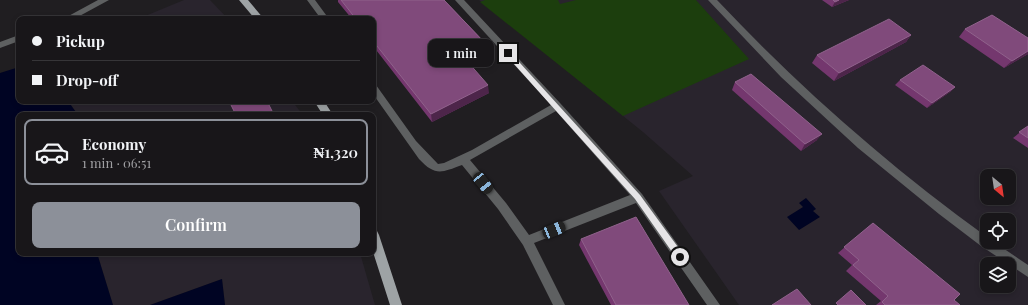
<!DOCTYPE html>
<html lang="en">
<head>
<meta charset="utf-8">
<style>
	:root { --surface:#181619; --page:#252326; --text:#f1f3f6; --muted:#9f9fa2; --line:#363538; --accent:#8c9099 }
	body { margin:0; font-family:"Playfair Display",serif; background:var(--page); color:var(--text); height:100vh; display:flex; flex-direction:column; font-size:15px; white-space:nowrap }
	* { box-sizing:border-box; margin:0 }
	p { font-size:13px; color:var(--muted) }
	.icon { flex:none; width:22px; height:22px; fill:none; stroke:currentColor; stroke-width:2; stroke-linecap:round; stroke-linejoin:round }
	.map { position:relative; flex:1; overflow:hidden }
	.side { position:absolute; left:16px; top:112px; width:360px; height:144px; display:flex; flex-direction:column; background:var(--surface); border-radius:8px; box-shadow:0 2px 6px #0003,0 0 0 1px var(--line) }
	.side>* { flex:none }
	.guide { position:absolute; left:16px; top:16px; width:360px; height:88px; border-radius:8px; box-shadow:0 2px 6px #0003,0 0 0 1px var(--line); display:grid; align-content:center; height:88px; padding:0 16px; background:var(--surface) }
	.needle { width:26px; rotate:151deg }
	.tools { position:absolute; left:980px; top:169px; display:grid; gap:8px }
	.tools a { display:grid; place-items:center; width:36px; height:36px; border-radius:8px; background:var(--surface); box-shadow:0 2px 6px #0003,0 0 0 1px var(--line); font-size:20px }
	.end { position:absolute; width:18px; height:18px; margin:-9px; border:5px solid #e6e5e7; background:#111; box-shadow:0 0 0 2px #111 }
	.from { border-radius:50% }
	.bubble { position:absolute; height:28px; border-radius:8px; background:var(--surface); box-shadow:0 2px 6px #0003,0 0 0 1px var(--line); font-size:13px; font-weight:600; line-height:28px; text-align:center }
	.car { position:absolute; width:12px; height:24px; margin:-12px -6px; border-radius:5px; box-shadow:0 0 3px 1px #0007; background:linear-gradient(#222 24%,#8ab4d8 0 40%,#222 0 76%,#8ab4d8 0 86%,#222 0) }
	.guide b { display:flex; align-items:center; gap:14px; height:38px; font-size:15px }
	.guide b+b { border-top:1px solid var(--line) }
	.guide i { width:10px; height:10px; background:var(--text) }
	ul { padding:7px 0 0; list-style:none }
	li { display:flex; align-items:center; gap:12px; height:66px; margin:0 8px 6px; padding:0 8px; border:2px solid transparent; border-radius:8px }
	li div { flex:1 }
	li b { display:block; font-size:15px }
	li em { font-style:normal; font-weight:600 }
	li.current { border-color:var(--accent) }
	li>.icon { width:36px; height:36px; stroke-width:1.5 }
	.action { display:flex; gap:8px; margin-top:auto; padding:8px 16px }
	.action a { flex:1; height:46px; border-radius:8px; background:var(--accent); color:#fff; font-size:16px; font-weight:600; line-height:46px; text-align:center }
	.map>svg:first-child { display:block }
	.built { fill:#29242d; fill-rule:evenodd }
	.green { fill:#1c3e0d }
	.water { fill:#000423 }
	.lines { fill:none; stroke-linecap:round; stroke-linejoin:round }
	.minor { fill:#5e6061; fill-rule:evenodd }
	.major { fill:#9ea3a5; fill-rule:evenodd }
	.wall { fill:#74376e }
	.shaded-wall { fill:#4d254a }
	.building { fill:#804a7b; stroke:#90628c }
	.route { fill:#e6e5e7 }
</style>
</head>
<body>
<div class="map">
<svg width="1028" height="305" viewBox="0 0 1028 305">
	<rect width="100%" height="100%" fill="#201e21"/>
	<path class="built" d="M184,0H210L228,19H138Z
		M479,0H1028V305H739L659,191L693,176L643,132ZM987,176H1009V198H987ZM987,220H1009V242H987ZM987,264H1009V286H987Z
		M68,101H292L303,115H78Z
		M97,253H360L375,305H225L222,279L150,305H113Z"/>
	<path class="green" d="M485,0H558L560,4L576,0H696L749,59L623,116L480,2Z"/>
	<path class="water" d="M19,67V101H68L78,115H19V253H97L113,305H0V73Z
		M806,198L816,209L813,211L820,217L799,230L787,217L803,207L799,203Z
		M222,279L225,305H150Z"/>
	<g class="lines">
		<path class="minor" d="M98,0H109L74,19H63Z
			M307,0H315L329,19H321Z
			M455,0H464L560,103L642,194L720,305H707L636,203L534,243L565,305H553L523,245L498,209L462,165C441,173 435,176 419,159L373,94V84L376,85L416,141L438,164L444,163L472,150L551,105ZM556,111L630,195L529,235L506,203L470,160Z
			M708,0H717C800,88 889,166 987,237V242H994L1028,265V277L981,246L939,214L858,148L781,77Z
			M19,35V41L0,48V42Z"/>
		<path class="major" d="M239,0H248L264,19H255Z
			M314,101H324L333,115H323Z
			M373,230L377,231L379,235L402,305H390L373,252Z"/>
	</g>
	<path class="wall" d="M338,0H444L485,43V51L466,60L489,93L432,122L373,46V19H352L338,2Z
		M822,0H849L832,7Z
		M965,29L1028,54L1004,68L959,37Z
		M911,35L906,42L834,81L812,63L817,55Z
		M900,80L955,87L950,92L927,108L895,85Z
		M735,82L817,140L801,151L732,90Z
		M1028,126V148L1013,138Z
		M873,223L954,300L960,305H876L881,301L846,271L852,265L838,253Z
		M581,239L689,305H611L579,245Z"/>
	<path class="shaded-wall" d="M839,0H849L832,7L835,2Z
		M911,35L906,42L834,81L839,73Z
		M485,43V51L462,63L461,54Z
		M1028,51V54L1004,68L1012,61Z
		M488,85L489,93L432,122L431,114Z
		M955,87L950,92L927,108L932,103Z
		M822,134L817,140L801,151L805,144Z"/>
	<path class="building" d="M341,0H444L485,43L461,54L488,85L431,114L373,41V19H356Z
		M833,0H839L835,2Z
		M992,15L1028,38V51L1012,61L965,29Z
		M889,19L911,35L839,73L817,55Z
		M923,65L955,87L932,103L900,80Z
		M751,74L822,134L805,144L735,82Z
		M229,101H267L274,115H236Z
		M1028,126V138L1019,132Z
		M636,217L689,305H616L581,239Z
		M873,223L960,294L954,300L960,305H885L882,302L888,296L853,265L859,260L844,247Z
		M797,289L811,305H772Z
		M851,290L866,305H838L836,303Z"/>
	<path class="route" d="M506,52H510L640,195L683,254V259H677L635,199L506,55Z"/>
</svg>
<div class="tools">
<a><svg class="needle" viewBox="-14 -14 28 28"><path d="M0-13l5 13h-10z" fill="#e53935"/><path d="M0 13l5-13h-10z" fill="#9f9fa2"/></svg></a>
<a><svg class="icon" aria-label="locate" viewBox="0 0 24 24"><circle cx="12" cy="12" r="6"/><path d="M12 2v4M12 18v4M2 12h4M18 12h4"/></svg></a>
<a><svg class="icon" aria-label="layers" viewBox="0 0 24 24"><path d="M12 4l9 5-9 5-9-5zM3 14l9 5 9-5"/></svg></a>
</div>
<i class="end from" style="left:680px;top:257px"></i>
<i class="end" style="left:508px;top:53px"></i>
<div class="bubble" style="left:428px;top:39px;width:66px">1 min</div>
<i class="car" style="left:483px;top:183px;rotate:141deg"></i>
<i class="car" style="left:554px;top:230px;rotate:68deg"></i>
<div class="guide">
<b><i class="from"></i>Pickup</b>
<b><i></i>Drop-off</b>
</div>
<section class="side">
<ul>
<li class="current"><svg class="icon" aria-label="car" viewBox="0 0 24 24"><path d="M5 17H2v-5l4-1 3-4h7l3 4 3 1v5h-3M9 17h6M6 11h13"/><circle cx="7" cy="17" r="2"/><circle cx="17" cy="17" r="2"/></svg><div><b>Economy</b><p>1 min · 06:51</p></div><em>₦1,320</em></li>
</ul>
<div class="action"><a>Confirm</a></div>
</section>
</div>
</body>
</html>
